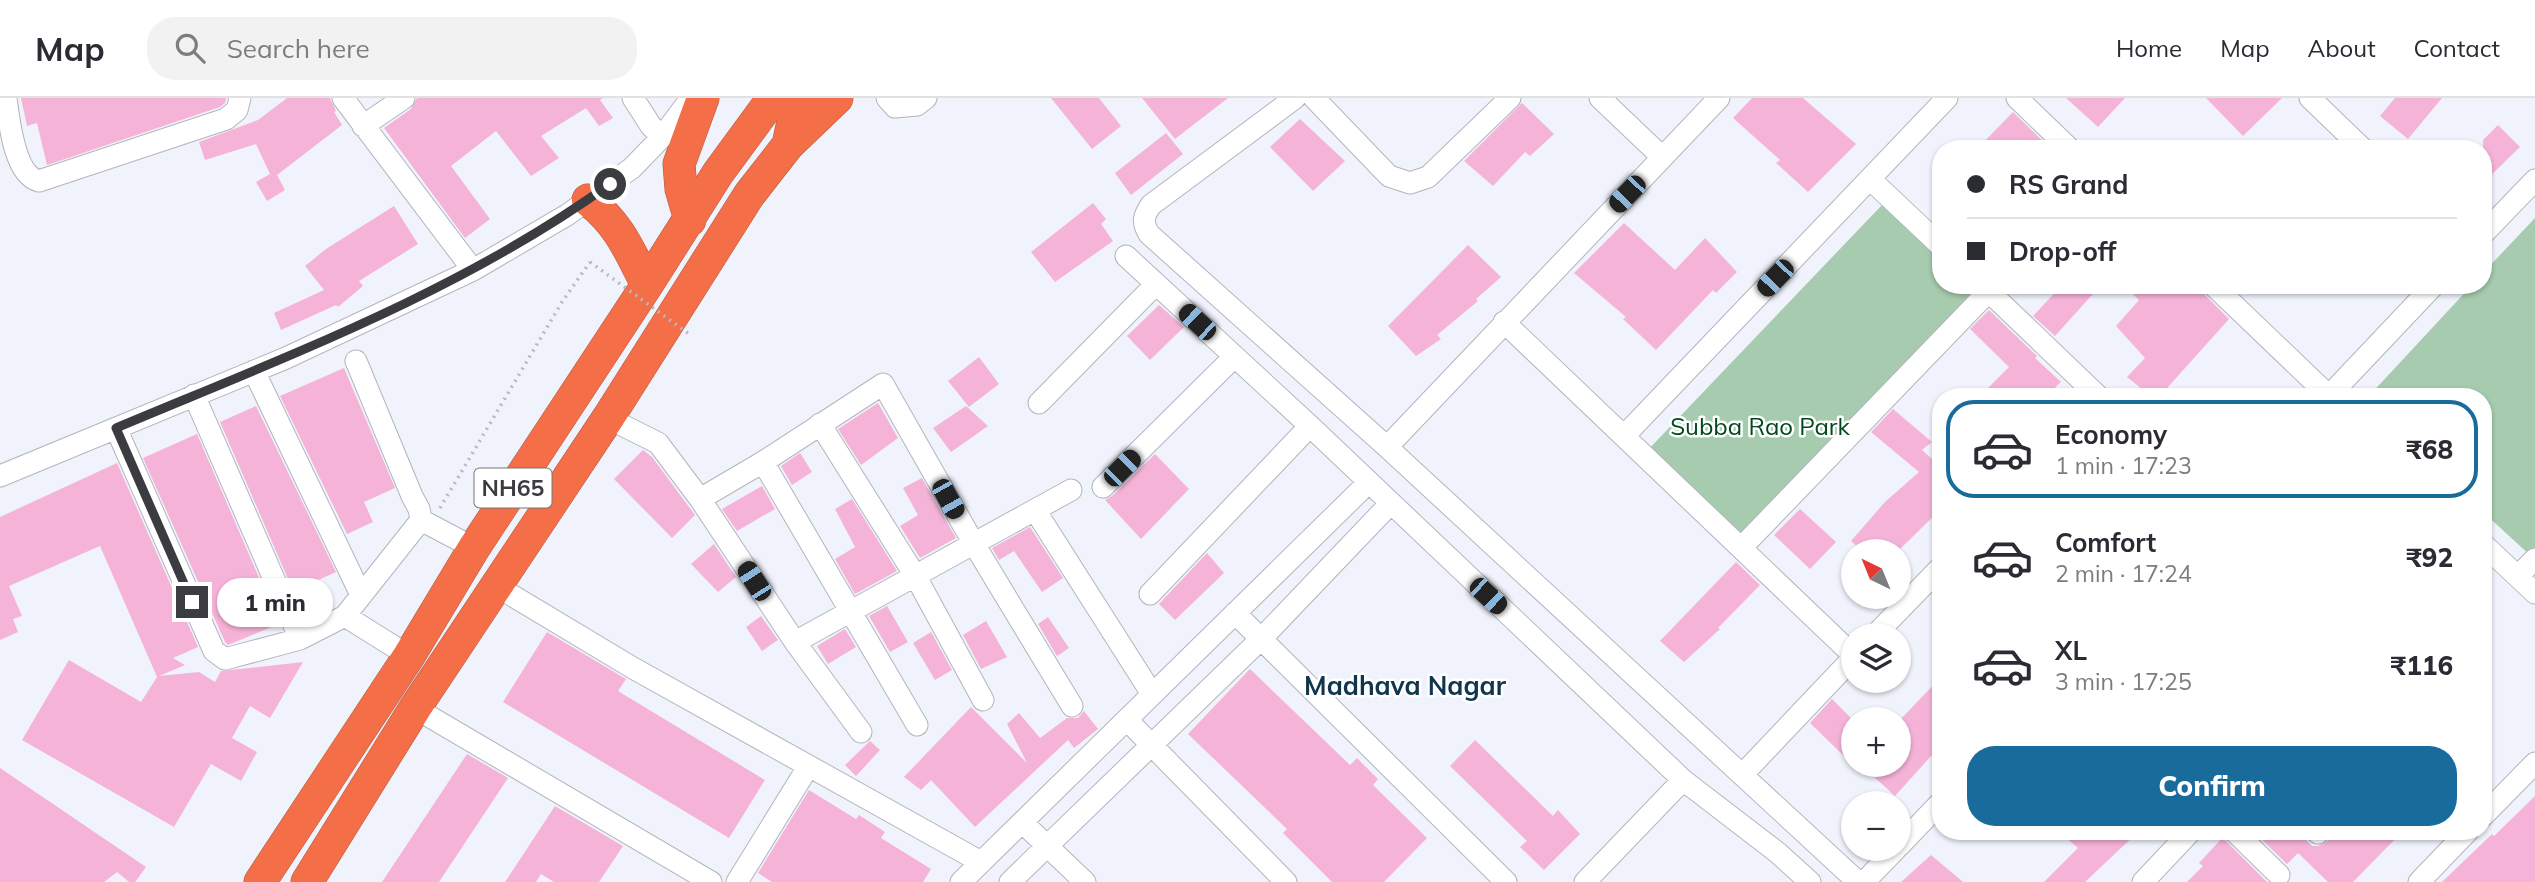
<!DOCTYPE html>
<html lang="en">
<head>
<meta charset="utf-8">
<style>
	:root { --surface:#fff; --page:#f2f2f3; --text:#2b2b33; --muted:#7c7c81; --line:#e1e1e2; --accent:#196b9c }
	body { margin:0; font-family:Mulish,sans-serif; background:var(--page); color:var(--text); height:100vh; display:flex; flex-direction:column; font-size:26px; white-space:nowrap }
	* { box-sizing:border-box; margin:0 }
	p { font-size:23px; color:var(--muted) }
	.icon { flex:none; width:38px; height:38px; fill:none; stroke:currentColor; stroke-width:2; stroke-linecap:round; stroke-linejoin:round }
	.map { position:relative; flex:1; overflow:hidden }
	.panel { position:absolute; left:1932px; top:290px; width:560px; height:452px; display:flex; flex-direction:column; background:var(--surface); border-radius:28px; box-shadow:0 2px 5px #0004 }
	.panel>* { flex:none }
	.top-card { position:absolute; left:1932px; top:42px; width:560px; height:154px; border-radius:28px; box-shadow:0 2px 5px #0004; display:grid; align-content:center; height:154px; padding:0 35px; background:var(--surface) }
	.needle { width:46px; rotate:317deg }
	.fabs { position:absolute; left:1841px; top:441px; display:grid; gap:14px }
	.fabs a { display:grid; place-items:center; width:70px; height:70px; border-radius:50%; background:var(--surface); box-shadow:0 2px 5px #0004; font-size:35px }
	.end { position:absolute; width:32px; height:32px; margin:-16px; border:9px solid #3b3c40; background:#fff; box-shadow:0 0 0 4px #fff }
	.from { border-radius:50% }
	.bubble { position:absolute; height:49px; border-radius:24px; background:var(--surface); box-shadow:0 2px 5px #0004; font-size:23px; font-weight:800; line-height:49px; text-align:center }
	.car { position:absolute; width:21px; height:42px; margin:-21px -10px; border-radius:9px; box-shadow:0 0 5px 2px #0007; background:linear-gradient(#222 24%,#8ab4d8 0 40%,#222 0 76%,#8ab4d8 0 86%,#222 0) }
	.top-card b { display:flex; align-items:center; gap:24px; height:66px; font-size:26px }
	.top-card b+b { border-top:2px solid var(--line) }
	.top-card i { width:18px; height:18px; background:var(--text) }
	ul { padding:12px 0 0; list-style:none }
	li { display:flex; align-items:center; gap:21px; height:98px; margin:0 14px 10px; padding:0 21px; border:4px solid transparent; border-radius:28px }
	li div { flex:1 }
	li b { display:block; font-size:26px }
	li em { font-style:normal; font-weight:800 }
	li.current { border-color:var(--accent) }
	li>.icon { width:63px; height:63px; stroke-width:1.5 }
	.button { display:flex; gap:14px; margin-top:auto; padding:14px 35px }
	.button a { flex:1; height:80px; border-radius:28px; background:var(--accent); color:#fff; font-size:28px; font-weight:800; line-height:80px; text-align:center }
	header { display:flex; align-items:center; gap:42px; box-sizing:border-box; height:98px; padding:0 35px; background:var(--surface); border-bottom:2px solid var(--line) }
	header strong { font-size:33px }
	nav { display:flex; gap:38px; margin-inline-start:auto; font-size:24px }
	.search { width:490px; height:63px; background:var(--page); display:flex; align-items:center; gap:18px; box-sizing:border-box; padding:0 24px; border-radius:28px; color:var(--muted); font-size:26px }
	.map>svg:first-child { display:block }
	.green { fill:#a6cbae }
	.building { fill:#f5b3d8 }
	.lines { fill:none; stroke-linecap:round; stroke-linejoin:round }
	.minor-casing { stroke:#b2b5bd; stroke-width:23 }
	.highway-casing { stroke:#b35c45; stroke-width:33 }
	.path { stroke:#b7b9c1; stroke-width:3.5; stroke-dasharray:2 5; stroke-linecap:butt }
	.minor { stroke:#fff; stroke-width:21 }
	.highway { stroke:#f46e48; stroke-width:32 }
	.path-bridge { stroke:#b7b9c1; stroke-width:3.5; stroke-dasharray:2 5; stroke-linecap:butt }
	.route { stroke:#3b3c40; stroke-width:9 }
	.labels { text-anchor:middle; stroke-width:5; stroke-linejoin:round; paint-order:stroke }
	.shield { fill:#fff; stroke:#767679; stroke-width:2 }
	.shield-label { font-size:23px; font-weight:bold; fill:#3b3c40 }
	.park-label { font-size:24px; fill:#00491f; stroke:#fff }
	.neighbourhood-label { font-size:26px; font-weight:bold; fill:#10354d; stroke:#fff }
</style>
</head>
<body>
<header>
<strong>Map</strong>
<div class="search"><svg class="icon" aria-label="search" viewBox="0 0 24 24"><circle cx="10" cy="10" r="6"/><path d="M15 15l6 6"/></svg>Search here</div>
<nav><a>Home</a><a>Map</a><a>About</a><a>Contact</a></nav>
</header>
<div class="map">
<svg width="2535" height="784" viewBox="0 0 2535 784">
	<rect width="100%" height="100%" fill="#f0f3fc"/>
	<path class="green" d="M1882,107L1941,163V187H1966L1975,196L1740,444L1646,354Z
		M2535,120V456L2532,459L2483,414V299H2368L2472,187H2483V175Z"/>
	<path class="building" d="M21,0H226L225,5L220,9L47,67L37,25L27,28Z
		M287,0H330L336,13L334,14L342,27L277,77L285,92L267,103L256,84L270,76L256,46L205,62L199,44L258,22Z
		M417,0H603L600,2L613,20L599,28L586,10L541,38L559,60L531,78L496,33L451,68L490,121L465,140L384,30L411,11Z
		M1051,0H1099L1121,28L1092,51Z
		M1142,0H1228L1175,41Z
		M1752,0H1803L1856,46L1808,94L1776,65L1780,62L1733,20Z
		M2066,0H2125L2098,29Z
		M2206,0H2282L2243,38Z
		M2395,0H2442L2408,41L2380,18Z
		M1522,5L1554,36L1530,58L1525,54L1493,88L1464,63Z
		M2013,14L2051,51H1977Z
		M1300,21L1345,63L1313,93L1270,49Z
		M2498,27L2520,49L2483,85V42Z
		M1166,35L1183,56L1131,97L1115,75Z
		M1093,105L1106,121L1101,126L1113,143L1055,184L1031,154Z
		M394,108L418,146L359,183L363,188L338,209L336,207L281,232L274,215L324,192L305,168L326,151Z
		M1624,125L1675,172L1705,140L1737,174L1716,195L1713,192L1656,252L1623,221L1626,219L1574,175Z
		M1468,147L1501,179L1476,201L1478,203L1437,237L1441,241L1416,258L1388,228Z
		M2062,187H2101L2055,238L2033,218Z
		M2123,187H2195L2229,221L2159,299H2152L2127,279L2145,260L2116,228L2139,202Z
		M1159,207L1184,229L1150,262L1127,238Z
		M1989,212L2037,258L2035,260L2061,284L2045,299H1979L2009,269L1970,231Z
		M979,259L999,286L969,309L948,283Z
		M344,270L395,390L364,404L373,424L347,436L280,298Z
		M878,305L898,340L861,367L838,331Z
		M256,308L336,474L316,483L321,494L298,504L220,324Z
		M966,308L988,328L951,354L933,330Z
		M1893,311L1932,344L1922,352L1941,369V411L1898,453H1862L1851,443L1885,404L1919,374L1871,334Z
		M197,336L279,526L228,547L225,544L143,360Z
		M643,352L652,359L695,417L672,440L614,381Z
		M800,355L812,374L792,387L781,368Z
		M1155,356L1189,391L1141,441L1105,402L1112,398Z
		M117,365L198,549L173,560L185,567L159,578L199,574L215,584L221,573L303,564L270,620L250,608L232,640L257,654L241,683L211,666L174,729L22,642L69,562L141,604L157,579L100,448L9,488L22,518L13,521L18,534L0,542V419Z
		M922,380L956,440L920,460L900,428L918,417L903,390Z
		M762,388L775,411L737,433L722,411Z
		M852,401L897,473L855,496L835,461L855,449L835,411Z
		M1800,411L1836,444L1810,471L1774,437Z
		M1030,429L1063,480L1042,494L1014,453L999,462L992,450Z
		M714,446L736,479L718,494L691,466Z
		M1207,455L1224,475L1175,522L1159,506Z
		M1736,464L1760,487L1718,530L1720,531L1684,564L1660,543Z
		M887,508L908,544L890,554L869,518Z
		M761,518L778,542L762,553L746,529Z
		M1048,519L1069,550L1057,558L1038,526Z
		M986,523L1007,559L981,571L963,537Z
		M845,531L856,549L828,566L817,548Z
		M547,534L626,581L618,593L765,682L729,740L503,604Z
		M931,534L952,572L935,582L913,545Z
		M1250,571L1350,667L1357,660L1378,681L1373,687L1427,740L1384,784H1332L1283,735L1287,731L1188,636Z
		M1941,579V647L1895,698L1861,667H1899V623Z
		M1832,601L1853,622V652L1846,660L1810,625Z
		M971,609L1027,665L1007,626L1019,615L1040,640L1067,620H1078L1084,613L1098,631L1074,650L1068,642L975,729L931,682L921,692L904,679Z
		M1475,642L1553,718L1558,712L1580,736L1544,772L1520,749L1527,743L1450,668Z
		M870,643L880,652L856,678L845,667Z
		M467,656L508,680L439,784H382Z
		M0,670L146,769L135,784H129L117,774L104,784H0Z
		M809,692L856,721L859,717L885,734L881,740L931,771L923,784H772L758,775Z
		M2535,698V784H2442L2492,736L2494,738Z
		M555,708L623,748L599,784H554L541,776L536,784H505Z
		M2058,733H2139L2085,784H2044L2078,750Z
		M2253,733H2297L2312,748H2318L2328,743L2331,733H2403L2353,784H2328L2298,755L2287,766Z
		M2223,739L2225,742L2267,784H2187L2203,768L2199,765Z
		M1931,757L1963,784H1901Z"/>
	<g class="lines">
		<g class="minor-casing">
			<path id="minor" d="M6,0C9,22 14,77 39,83L226,21L237,12L240,0
				M343,0L473,172
				M633,0L651,28L662,39
				M887,0L895,9L917,7L926,0
				M1295,0L1151,107C1143,119 1142,124 1149,136L1387,349L1858,784
				M1314,0L1389,78L1410,85L1428,79L1510,0
				M1600,0L1662,59
				M2017,0L2070,51
				M2310,0L2363,51
				M363,28L404,0
				M1870,81L1941,148
				M2483,136L2535,82
				M1126,158L1310,328L1683,682
				M1982,187L2099,299
				M2213,187L2330,299
				M1504,224L1853,557
				M254,273L361,497
				M194,297L300,541
				M2328,299L2434,187
				M1039,305L1156,186
				M608,320L658,345L700,401L795,544L861,634
				M820,326L916,479L983,602
				M116,330L214,553L225,561L300,541L345,518L421,422L419,411L412,398L356,263
				M1624,338L1947,0
				M1387,349L1719,0
				M763,364L917,627
				M0,378L286,260L473,172L567,117L632,70L662,39L691,0
				M1103,389L1234,259
				M700,401L763,364L883,286L974,446L1072,608
				M1035,412L1152,596
				M421,422L474,450
				M2483,446L2535,495
				M1741,450L1988,194
				M2518,478L2535,461
				M498,489L633,570L981,764
				M1150,496L1310,328
				M1235,515L1506,784
				M345,518L409,558
				M1875,537L1941,469
				M795,544L1071,392
				M415,610L711,784
				M1127,622L1286,784
				M1742,677L1853,560
				M2483,718L2535,665
				M1023,725L1085,784
				M2234,733L2279,777
				M2317,733L2318,735
				M1899,748L1941,704
				M737,784L808,669
				M961,784L1368,385
				M1010,784L1262,540L1390,406
				M1585,784L1683,682L1778,755L1810,784
				M1864,784L1896,751
				M2143,784L2191,733
				M2419,784L2468,733"/>
		</g>
		<g class="highway-casing">
			<path id="highway" d="M788,47L798,0
				M588,102C620,127 629,152 647,187
				M690,122L681,91L679,66L703,0
				M260,784L409,558L474,450L647,187L718,75L773,0
				M307,784L415,610L608,320L749,97L788,47L837,0"/>
		</g>
		<path class="path" d="M440,410L562,204L590,164"/>
		<use href="#minor" class="minor"/>
		<use href="#highway" class="highway"/>
		<path class="path-bridge" d="M590,164L689,236"/>
	</g>
	<g class="lines">
		<path class="route" d="M192,504L116,330C285,259 460,194 610,86"/>
	</g>
	<g class="labels">
		<rect class="shield" x="474.5" y="370.5" width="77" height="39" rx="5"/>
		<g class="shield-label">
			<text x="513" y="398">NH65</text>
		</g>
		<g class="park-label">
			<text x="1760" y="337">Subba Rao Park</text>
		</g>
		<g class="neighbourhood-label">
			<text x="1405" y="597">Madhava Nagar</text>
		</g>
	</g>
</svg>
<div class="fabs">
<a><svg class="needle" viewBox="-14 -14 28 28"><path d="M0-13l5 13h-10z" fill="#e53935"/><path d="M0 13l5-13h-10z" fill="#7c7c81"/></svg></a>
<a><svg class="icon" aria-label="layers" viewBox="0 0 24 24"><path d="M12 4l9 5-9 5-9-5zM3 14l9 5 9-5"/></svg></a>
<a>+</a>
<a>−</a>
</div>
<i class="end from" style="left:610px;top:86px"></i>
<i class="end" style="left:192px;top:504px"></i>
<div class="bubble" style="left:217px;top:480px;width:116px">1 min</div>
<i class="car" style="left:1627px;top:96px;rotate:224deg"></i>
<i class="car" style="left:1775px;top:180px;rotate:224deg"></i>
<i class="car" style="left:1197px;top:224px;rotate:313deg"></i>
<i class="car" style="left:1122px;top:370px;rotate:45deg"></i>
<i class="car" style="left:948px;top:401px;rotate:151deg"></i>
<i class="car" style="left:754px;top:483px;rotate:327deg"></i>
<i class="car" style="left:1488px;top:498px;rotate:133deg"></i>
<div class="top-card">
<b><i class="from"></i>RS Grand</b>
<b><i></i>Drop-off</b>
</div>
<section class="panel">
<ul>
<li class="current"><svg class="icon" aria-label="car" viewBox="0 0 24 24"><path d="M5 17H2v-5l4-1 3-4h7l3 4 3 1v5h-3M9 17h6M6 11h13"/><circle cx="7" cy="17" r="2"/><circle cx="17" cy="17" r="2"/></svg><div><b>Economy</b><p>1 min · 17:23</p></div><em>₹68</em></li>
<li><svg class="icon" aria-label="car" viewBox="0 0 24 24"><path d="M5 17H2v-5l4-1 3-4h7l3 4 3 1v5h-3M9 17h6M6 11h13"/><circle cx="7" cy="17" r="2"/><circle cx="17" cy="17" r="2"/></svg><div><b>Comfort</b><p>2 min · 17:24</p></div><em>₹92</em></li>
<li><svg class="icon" aria-label="car" viewBox="0 0 24 24"><path d="M5 17H2v-5l4-1 3-4h7l3 4 3 1v5h-3M9 17h6M6 11h13"/><circle cx="7" cy="17" r="2"/><circle cx="17" cy="17" r="2"/></svg><div><b>XL</b><p>3 min · 17:25</p></div><em>₹116</em></li>
</ul>
<div class="button"><a>Confirm</a></div>
</section>
</div>
</body>
</html>
